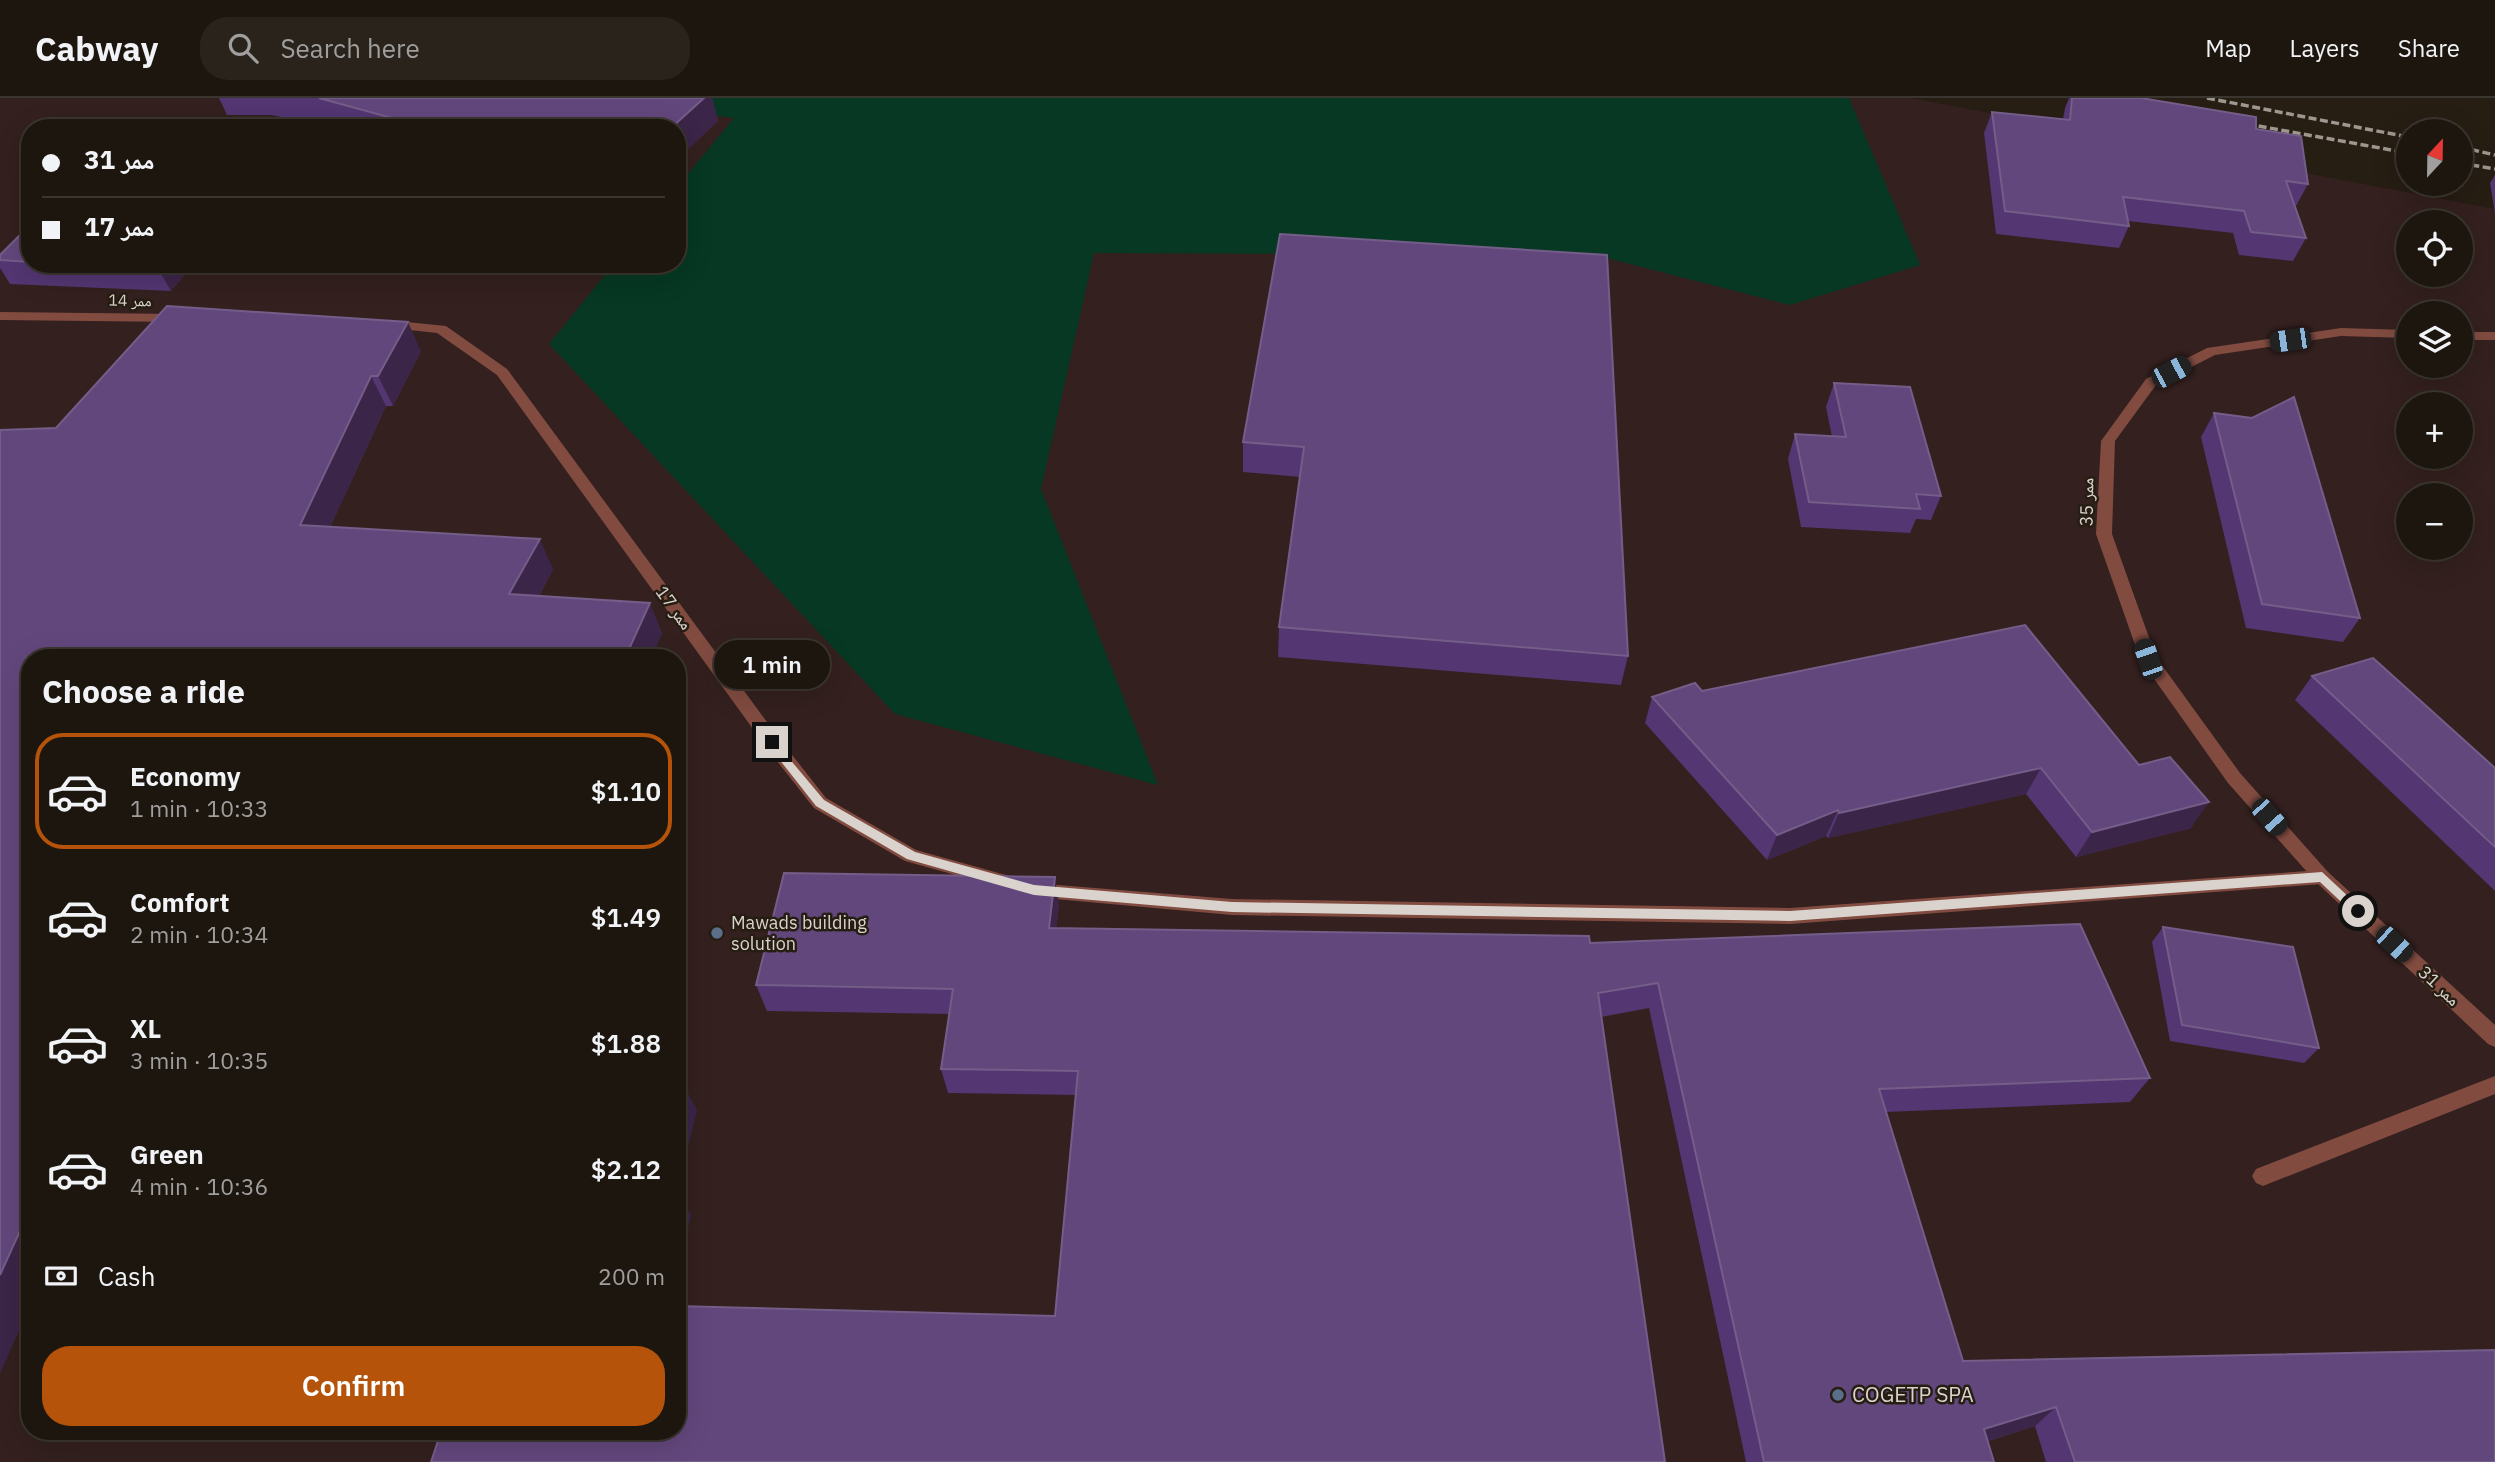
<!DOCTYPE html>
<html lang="en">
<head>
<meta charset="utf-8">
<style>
	:root { --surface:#1c160e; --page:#29231c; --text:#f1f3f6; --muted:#a09f9e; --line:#3a352e; --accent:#b45309 }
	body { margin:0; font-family:"IBM Plex Sans","Noto Naskh Arabic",sans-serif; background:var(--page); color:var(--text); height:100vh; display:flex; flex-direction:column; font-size:26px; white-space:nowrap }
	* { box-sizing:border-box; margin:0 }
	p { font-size:23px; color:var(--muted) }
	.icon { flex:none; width:38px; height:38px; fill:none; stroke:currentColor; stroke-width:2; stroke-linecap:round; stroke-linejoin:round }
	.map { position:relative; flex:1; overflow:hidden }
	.details { position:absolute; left:21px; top:551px; width:665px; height:791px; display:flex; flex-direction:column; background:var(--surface); border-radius:28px; box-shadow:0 7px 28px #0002,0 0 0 2px var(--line) }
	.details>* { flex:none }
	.guide { position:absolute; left:21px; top:21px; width:665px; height:154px; border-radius:28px; box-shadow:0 7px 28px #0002,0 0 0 2px var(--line); display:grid; align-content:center; height:154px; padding:0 21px; background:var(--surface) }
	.needle { width:46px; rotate:22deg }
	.tools { position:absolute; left:2396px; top:21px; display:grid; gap:14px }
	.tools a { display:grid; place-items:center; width:77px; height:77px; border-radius:50%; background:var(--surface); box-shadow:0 7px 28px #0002,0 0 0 2px var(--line); font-size:35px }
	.end { position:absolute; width:32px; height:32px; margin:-16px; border:9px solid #dad3cd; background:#111; box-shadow:0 0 0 4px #111 }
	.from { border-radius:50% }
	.bubble { position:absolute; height:49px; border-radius:24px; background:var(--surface); box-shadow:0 7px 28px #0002,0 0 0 2px var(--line); font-size:23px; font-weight:600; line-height:49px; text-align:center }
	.car { position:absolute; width:21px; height:42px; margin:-21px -10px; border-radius:9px; box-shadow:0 0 5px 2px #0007; background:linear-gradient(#222 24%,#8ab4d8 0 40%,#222 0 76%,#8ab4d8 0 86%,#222 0) }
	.guide b { display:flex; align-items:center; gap:24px; height:66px; font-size:26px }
	.guide b+b { border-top:2px solid var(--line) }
	.guide i { width:18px; height:18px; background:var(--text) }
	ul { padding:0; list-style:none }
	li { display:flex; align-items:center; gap:21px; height:116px; margin:0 14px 10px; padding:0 7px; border:4px solid transparent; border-radius:28px }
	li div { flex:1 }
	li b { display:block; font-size:26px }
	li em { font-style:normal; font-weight:600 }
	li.active { border-color:var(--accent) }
	li>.icon { width:63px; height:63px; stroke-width:1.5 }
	h2 { padding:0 21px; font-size:32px; line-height:84px }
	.pay { display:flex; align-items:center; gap:18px; height:77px; padding:0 21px; font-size:26px }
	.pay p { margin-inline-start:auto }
	.button { display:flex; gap:14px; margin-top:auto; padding:14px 21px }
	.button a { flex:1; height:80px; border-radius:28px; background:var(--accent); color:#fff; font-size:28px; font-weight:600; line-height:80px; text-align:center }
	header { display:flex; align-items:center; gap:42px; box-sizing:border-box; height:98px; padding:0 35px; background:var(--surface); border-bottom:2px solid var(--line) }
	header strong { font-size:33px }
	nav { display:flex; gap:38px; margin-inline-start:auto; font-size:24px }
	.search { width:490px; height:63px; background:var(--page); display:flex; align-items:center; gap:18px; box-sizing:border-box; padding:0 24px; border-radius:28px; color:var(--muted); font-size:26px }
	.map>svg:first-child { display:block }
	.industrial { fill:#33201f; fill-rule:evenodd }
	.green { fill:#063823 }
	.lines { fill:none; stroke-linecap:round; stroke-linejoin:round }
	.lane { fill:#814b40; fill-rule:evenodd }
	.street { fill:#814b40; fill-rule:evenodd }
	.rail { stroke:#9e978f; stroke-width:3.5; stroke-dasharray:8 3.5; stroke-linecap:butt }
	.wall { fill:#533672 }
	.shaded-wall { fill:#3b2548 }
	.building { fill:#62477c; stroke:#745d88; stroke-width:2 }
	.route { fill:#dad3cd }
	.service-dot { fill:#5c6f8a; stroke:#261d13; stroke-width:2.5 }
	.labels { text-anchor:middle; stroke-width:5; stroke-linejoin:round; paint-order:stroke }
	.far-street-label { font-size:16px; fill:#dad3cd; stroke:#261d13 }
	.street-label { font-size:18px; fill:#dad3cd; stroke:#261d13 }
	.poi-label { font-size:18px; fill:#dad3cd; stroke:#261d13; text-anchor:start }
	.near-poi-label { font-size:21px; fill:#dad3cd; stroke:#261d13; text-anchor:start }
</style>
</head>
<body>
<header>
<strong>Cabway</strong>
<div class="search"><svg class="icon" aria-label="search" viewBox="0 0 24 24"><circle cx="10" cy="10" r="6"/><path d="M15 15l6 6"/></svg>Search here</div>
<nav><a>Map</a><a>Layers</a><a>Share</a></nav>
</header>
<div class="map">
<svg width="2495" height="1364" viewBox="0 0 2495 1364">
	<rect width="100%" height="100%" fill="#261d13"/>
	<path class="industrial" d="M0,0H1911L2495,111V1364H0ZM30,30H677V166H30ZM2408,124H2460V177H2408ZM2408,215H2460V268H2408ZM2408,306H2460V359H2408ZM2408,397H2460V450H2408ZM30,560H677V1334H30Z"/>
	<path class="green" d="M578,0H1849L1920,167L1790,207L1595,157L1094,155L1041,391L1158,687L895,616L549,246L614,166H677V89L734,20Z"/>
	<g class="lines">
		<path class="lane" d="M0,214L178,216L185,220L178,224L0,222Z
			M387,222L446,228L507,271L778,639L826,700L916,752L1013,779L1015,784L1013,789L1006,791L905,763L814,710L766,649L497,277L437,235L382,229L380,226Z
			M2322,772L2328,774L2331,779L2328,784L2322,786L1790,826L1232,817L1033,799L1026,797L1024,792L1026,787L1033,785L1232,801L1790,810Z
			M2495,978V996L2263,1088L2256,1085L2252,1078L2256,1071Z"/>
		<path class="street" d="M2341,230L2408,232V240L2341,238L2215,257L2156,287L2115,343L2112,436L2156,559L2240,675L2328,774L2495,927V949L2488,946L2316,784L2228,685L2140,561L2096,436L2101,343L2146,281L2207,250Z
			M2460,234H2495V242H2460Z"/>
		<path class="rail" d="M2207,0L2408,39
			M2236,24L2408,55
			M2460,49L2495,57
			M2460,65L2495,71"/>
	</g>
	<path class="wall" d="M219,0H712L718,23L677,61V30H337L271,17H227Z
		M2069,0H2141L2256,31L2308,86L2296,108H2294L2306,140L2293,163L2239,157L2233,135L2128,123L2129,128L2119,150L1996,136L1984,35L1992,14L2063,21L2065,10Z
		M2495,77V115L2490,85Z
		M30,127V166H193L171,193L10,186L0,170V157Z
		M1607,157L1628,558L1621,587L1278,559L1279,529L1300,379L1243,374V344Z
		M421,253L393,308H386L330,429L553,471L539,498L662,535L651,560H30L56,330Z
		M1834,285L1941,398L1931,422L1916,421L1910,435L1801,429L1788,361L1795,336L1832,339L1826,309Z
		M2214,315L2360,520L2343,544L2246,530L2201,339Z
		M2025,527L2191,730L2076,759L2026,696L1828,740L1826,738L1767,762L1645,625L1652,599L1702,593Z
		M2312,578L2495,670V793L2295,602Z
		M1059,806L1056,830L1590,845L2150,980L2130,1004L1886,1014L1963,1263L2495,1364H2046L2035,1328L1988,1343L1994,1364H1746L1649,910L1601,919L1055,1218L1076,997L948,995L941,971L949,916L767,913L756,887Z
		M2163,829L2319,950L2304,965L2170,943L2152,844Z"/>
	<path class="shaded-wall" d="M704,0H712L718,23L677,61V30H671Z
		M159,166H193L171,193L157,169Z
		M408,224L421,253L393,308L378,278Z
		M371,278L386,308L317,457L300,427Z
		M540,441L553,471L524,526L509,496Z
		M650,505L662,535L651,560H625Z
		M2041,670L2026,696L1828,740L1839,715Z
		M2209,704L2191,730L2076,759L2092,734Z
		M1838,712L1826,738L1767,762L1777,737Z
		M1055,779L1059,806L1053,856L1049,830Z
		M684,988L697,1012L677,1092V1014Z
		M677,1094L691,1117L677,1176Z
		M30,1111V1207L0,1276V1177Z
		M2056,1309L2035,1328L1964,1350L1984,1331Z"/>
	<path class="building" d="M319,0H704L671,30H411L414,26Z
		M2072,0H2141L2256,19V31L2301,38L2308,86L2286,83L2306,140L2251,134L2244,113L2123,99L2129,128L2005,113L1992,14L2070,22Z
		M30,127V164L0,162V157Z
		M1280,136L1607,157L1628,558L1279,529L1304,349L1243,344Z
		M90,166H159L157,169Z
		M167,208L408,224L378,278H371L300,427L540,441L509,496L650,505L625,560H30V1111L0,1177V332L56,330Z
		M1834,285L1910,289L1941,398L1916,396L1920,411L1809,404L1795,336L1846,339Z
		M2294,299L2360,520L2262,506L2214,315L2252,320Z
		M2025,527L2139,667L2170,659L2209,704L2092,734L2041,670L1839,715L1838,712L1777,737L1652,599L1695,585L1702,593Z
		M2373,560L2495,670V749L2312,578Z
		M784,775L1055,779L1049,830L1589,838L1590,845L2080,826L2150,980L1879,991L1963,1263L2495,1252V1364H2075L2056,1309L1984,1331L1994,1364H1764L1658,885L1598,895L1665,1364H431L441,1334H677V1208L1055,1218L1078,973L941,971L953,891L756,887Z
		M2163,829L2293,849L2319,950L2182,927Z
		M677,988H684L677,1014Z"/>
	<path class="route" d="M772,640L824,702L915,754L1034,787L1232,804L1790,813L2322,774L2364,813L2363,816H2354L2320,784L1790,823L1232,814L1034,797L907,761L816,708L768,647V641Z"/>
	<g class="service-dot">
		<circle cx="717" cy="835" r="7"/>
		<circle cx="1838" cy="1297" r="7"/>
	</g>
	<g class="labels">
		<g class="far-street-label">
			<text transform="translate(130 202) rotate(1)" y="6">ممر 14</text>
		</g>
		<g class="street-label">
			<text transform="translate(2087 404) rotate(-89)" y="6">ممر 35</text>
			<text transform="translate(674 510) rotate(54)" y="6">ممر 17</text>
			<text transform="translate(2439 888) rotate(43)" y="6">ممر 31</text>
		</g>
		<g class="poi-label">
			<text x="731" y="831">Mawads building<tspan x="731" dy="21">solution</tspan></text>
		</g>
		<g class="near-poi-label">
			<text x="1852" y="1304">COGETP SPA</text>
		</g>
	</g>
</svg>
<div class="tools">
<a><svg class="needle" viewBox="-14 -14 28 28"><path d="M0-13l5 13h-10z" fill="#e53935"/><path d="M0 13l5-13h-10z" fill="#a09f9e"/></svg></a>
<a><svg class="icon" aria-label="locate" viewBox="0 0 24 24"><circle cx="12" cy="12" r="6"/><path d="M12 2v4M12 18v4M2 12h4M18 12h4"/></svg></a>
<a><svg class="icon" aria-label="layers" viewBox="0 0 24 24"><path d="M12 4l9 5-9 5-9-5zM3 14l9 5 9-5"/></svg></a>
<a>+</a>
<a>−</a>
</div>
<i class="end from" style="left:2358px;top:813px"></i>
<i class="end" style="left:772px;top:644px"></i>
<div class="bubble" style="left:714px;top:542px;width:116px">1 min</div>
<i class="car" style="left:2290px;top:242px;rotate:262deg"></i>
<i class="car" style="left:2171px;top:274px;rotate:62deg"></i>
<i class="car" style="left:2148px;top:561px;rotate:341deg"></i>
<i class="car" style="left:2269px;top:719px;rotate:138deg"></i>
<i class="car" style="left:2394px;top:846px;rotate:133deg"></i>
<div class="guide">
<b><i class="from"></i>ممر 31</b>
<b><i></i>ممر 17</b>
</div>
<section class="details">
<h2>Choose a ride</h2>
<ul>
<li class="active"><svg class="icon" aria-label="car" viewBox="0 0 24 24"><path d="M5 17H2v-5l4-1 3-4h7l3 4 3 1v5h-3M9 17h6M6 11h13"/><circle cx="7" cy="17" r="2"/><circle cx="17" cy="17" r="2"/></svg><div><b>Economy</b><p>1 min · 10:33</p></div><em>$1.10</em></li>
<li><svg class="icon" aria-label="car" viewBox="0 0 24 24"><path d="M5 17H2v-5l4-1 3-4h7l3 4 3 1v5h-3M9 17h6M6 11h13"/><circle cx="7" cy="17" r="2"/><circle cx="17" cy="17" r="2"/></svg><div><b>Comfort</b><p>2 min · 10:34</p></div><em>$1.49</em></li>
<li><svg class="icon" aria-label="car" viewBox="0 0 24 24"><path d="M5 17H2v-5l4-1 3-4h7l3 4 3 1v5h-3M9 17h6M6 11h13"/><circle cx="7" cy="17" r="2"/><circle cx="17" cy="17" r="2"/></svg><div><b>XL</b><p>3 min · 10:35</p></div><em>$1.88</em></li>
<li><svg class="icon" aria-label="car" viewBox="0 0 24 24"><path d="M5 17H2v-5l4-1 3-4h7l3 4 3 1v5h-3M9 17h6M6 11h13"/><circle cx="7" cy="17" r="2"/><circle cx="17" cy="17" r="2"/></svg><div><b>Green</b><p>4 min · 10:36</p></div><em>$2.12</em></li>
</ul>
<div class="pay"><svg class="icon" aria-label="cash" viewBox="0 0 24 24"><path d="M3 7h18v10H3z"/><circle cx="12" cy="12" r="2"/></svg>Cash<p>200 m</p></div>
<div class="button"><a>Confirm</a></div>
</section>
</div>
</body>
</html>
